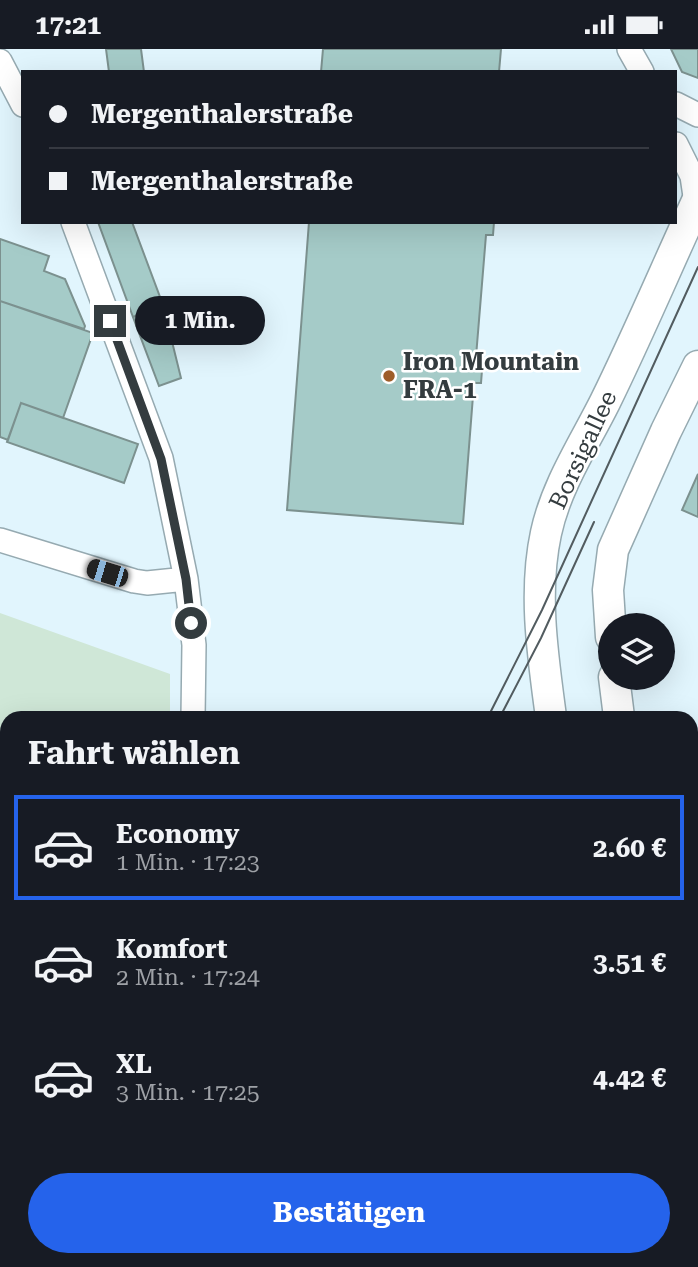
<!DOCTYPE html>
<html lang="de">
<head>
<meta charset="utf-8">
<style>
	:root { --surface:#171b24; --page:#242831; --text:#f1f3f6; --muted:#9ea1a6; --line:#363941; --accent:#2563eb }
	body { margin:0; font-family:"Roboto Serif",serif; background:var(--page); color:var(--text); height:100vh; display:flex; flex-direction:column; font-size:26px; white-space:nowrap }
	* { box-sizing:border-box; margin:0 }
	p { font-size:23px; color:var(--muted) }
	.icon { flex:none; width:38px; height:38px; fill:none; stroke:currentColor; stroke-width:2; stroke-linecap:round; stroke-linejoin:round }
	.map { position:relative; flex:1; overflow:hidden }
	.panel { position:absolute; left:0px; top:662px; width:698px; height:556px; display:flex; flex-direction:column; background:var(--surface); border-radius:21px 21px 0 0; box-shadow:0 7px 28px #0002 }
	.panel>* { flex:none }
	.hud { position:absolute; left:21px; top:21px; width:656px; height:154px; border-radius:0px; box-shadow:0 7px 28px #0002; display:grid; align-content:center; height:154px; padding:0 28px; background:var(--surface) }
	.tools { position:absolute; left:598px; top:564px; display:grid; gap:14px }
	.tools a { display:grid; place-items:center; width:77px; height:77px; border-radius:50%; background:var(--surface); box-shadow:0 7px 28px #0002; font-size:35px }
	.end { position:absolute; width:32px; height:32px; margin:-16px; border:9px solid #343c3f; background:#fff; box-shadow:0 0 0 4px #fff }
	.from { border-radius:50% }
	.bubble { position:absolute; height:49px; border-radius:24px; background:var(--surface); box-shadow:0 7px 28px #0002; font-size:23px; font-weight:700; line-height:49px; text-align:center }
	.car { position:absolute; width:21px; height:42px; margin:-21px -10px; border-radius:9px; box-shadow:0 0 5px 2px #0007; background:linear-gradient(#222 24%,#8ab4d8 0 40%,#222 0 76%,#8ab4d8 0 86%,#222 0) }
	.hud b { display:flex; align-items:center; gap:24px; height:66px; font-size:26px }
	.hud b+b { border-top:2px solid var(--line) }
	.hud i { width:18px; height:18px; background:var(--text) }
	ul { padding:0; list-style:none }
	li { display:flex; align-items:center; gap:21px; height:105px; margin:0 14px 10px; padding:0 14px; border:4px solid transparent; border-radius:0px }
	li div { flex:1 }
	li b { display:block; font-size:26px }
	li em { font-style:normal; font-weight:700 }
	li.selected { border-color:var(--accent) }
	li>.icon { width:63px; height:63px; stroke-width:1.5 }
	h2 { padding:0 28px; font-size:32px; line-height:84px }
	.action { display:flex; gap:14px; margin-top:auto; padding:14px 28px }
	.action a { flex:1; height:80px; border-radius:42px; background:var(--accent); color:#fff; font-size:28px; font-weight:700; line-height:80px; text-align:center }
	.status { display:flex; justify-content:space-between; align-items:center; height:49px; padding:0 35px; background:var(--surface); direction:ltr }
	.status svg { height:19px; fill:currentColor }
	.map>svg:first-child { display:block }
	.green { fill:#cfe7d7 }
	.building { fill:#a5cbc8; stroke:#7c918f; stroke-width:2 }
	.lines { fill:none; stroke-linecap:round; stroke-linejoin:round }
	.minor-casing { stroke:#96aab1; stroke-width:26 }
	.major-casing { stroke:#96aab1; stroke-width:33 }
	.minor { stroke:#fff; stroke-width:23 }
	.major { stroke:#fff; stroke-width:30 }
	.tram { stroke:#525c60; stroke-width:2 }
	.route { stroke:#343c3f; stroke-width:9 }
	.poi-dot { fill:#9e5d29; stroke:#fff; stroke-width:2.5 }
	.labels { text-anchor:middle; stroke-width:5; stroke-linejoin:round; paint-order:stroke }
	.poi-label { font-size:24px; font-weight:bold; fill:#343c3f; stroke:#fff; text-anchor:start }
	.street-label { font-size:24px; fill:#343c3f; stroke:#fff }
</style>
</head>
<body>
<div class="status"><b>17:21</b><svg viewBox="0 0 49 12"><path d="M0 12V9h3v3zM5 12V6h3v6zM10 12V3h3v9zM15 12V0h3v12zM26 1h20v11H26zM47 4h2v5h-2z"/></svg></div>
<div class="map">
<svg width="698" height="1218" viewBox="0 0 698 1218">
	<rect width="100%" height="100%" fill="#e1f5fd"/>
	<path class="green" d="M0,564L170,625V668H7L6,784L0,726Z"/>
	<path class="building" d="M106,0H141L144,23H109Z
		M323,0H501L499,23H321Z
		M671,0H698V29L682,23Z
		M98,173H132L163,256L133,268Z
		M309,173H494L493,186H486L475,320L482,321L481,334H474L463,475L287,461Z
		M0,190L49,207L44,222L65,230L85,277L84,280L0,252Z
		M0,252L93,284L63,369L21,354L8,391L0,388Z
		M163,256L181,329L159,337L133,268Z
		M21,354L138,395L124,434L7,393Z
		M698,425V468L682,461Z
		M0,1089L3,1092L7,1107V1131L0,1132Z
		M193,1211H223L224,1218H194Z
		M367,1211H623L624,1218H368Z"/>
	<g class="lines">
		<g class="minor-casing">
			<path id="minor" d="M629,0L642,23
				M0,12L23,56
				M676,55L698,66
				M676,95L692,127L696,154
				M73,173L161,409L186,530L194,596L193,668
				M0,491L134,532L147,534L186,530
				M691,889L698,893
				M691,911L698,910
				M0,923L7,974
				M691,931H698
				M274,1211L275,1218"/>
		</g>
		<g class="major-casing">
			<path id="major" d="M611,588L608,541L613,501L666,382L698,317
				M614,628L619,668
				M551,668C543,608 533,544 546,484C556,437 584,395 605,353C638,286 667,217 698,150
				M0,1047L7,1046"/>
		</g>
		<use href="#minor" class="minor"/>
		<use href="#major" class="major"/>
		<path class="tram" d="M488,668L542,561L698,218
			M500,668L541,589L594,473
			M0,1006L7,1004
			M0,1017L7,1015"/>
	</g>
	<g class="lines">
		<path class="route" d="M110,272L161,410L186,530L191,574"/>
	</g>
	<circle class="poi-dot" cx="389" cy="327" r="7"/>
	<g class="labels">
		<g class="poi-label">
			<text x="403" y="321">Iron Mountain<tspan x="403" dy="28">FRA-1</tspan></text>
		</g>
		<g class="street-label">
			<text transform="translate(583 401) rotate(-65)" y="8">Borsigallee</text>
		</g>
	</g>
</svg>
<div class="tools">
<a><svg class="icon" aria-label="layers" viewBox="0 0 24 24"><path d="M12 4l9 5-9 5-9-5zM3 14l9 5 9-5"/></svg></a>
</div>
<i class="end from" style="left:191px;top:574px"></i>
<i class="end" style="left:110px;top:272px"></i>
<div class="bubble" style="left:135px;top:247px;width:130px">1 Min.</div>
<i class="car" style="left:107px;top:524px;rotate:287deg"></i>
<div class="hud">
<b><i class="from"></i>Mergenthalerstraße</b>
<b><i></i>Mergenthalerstraße</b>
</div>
<section class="panel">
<h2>Fahrt wählen</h2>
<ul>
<li class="selected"><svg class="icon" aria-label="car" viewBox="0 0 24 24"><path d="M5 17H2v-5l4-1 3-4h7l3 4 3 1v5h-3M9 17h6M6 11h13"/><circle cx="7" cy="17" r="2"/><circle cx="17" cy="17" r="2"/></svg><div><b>Economy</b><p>1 Min. · 17:23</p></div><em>2.60 €</em></li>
<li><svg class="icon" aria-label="car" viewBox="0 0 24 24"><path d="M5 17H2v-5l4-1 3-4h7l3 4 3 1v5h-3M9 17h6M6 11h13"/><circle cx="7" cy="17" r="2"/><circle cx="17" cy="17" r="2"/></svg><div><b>Komfort</b><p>2 Min. · 17:24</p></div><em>3.51 €</em></li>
<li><svg class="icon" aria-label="car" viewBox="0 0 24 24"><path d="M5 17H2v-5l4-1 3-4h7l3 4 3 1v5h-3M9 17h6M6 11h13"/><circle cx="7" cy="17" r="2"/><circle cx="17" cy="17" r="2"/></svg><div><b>XL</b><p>3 Min. · 17:25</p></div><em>4.42 €</em></li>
</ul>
<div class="action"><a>Bestätigen</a></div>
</section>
</div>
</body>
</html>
